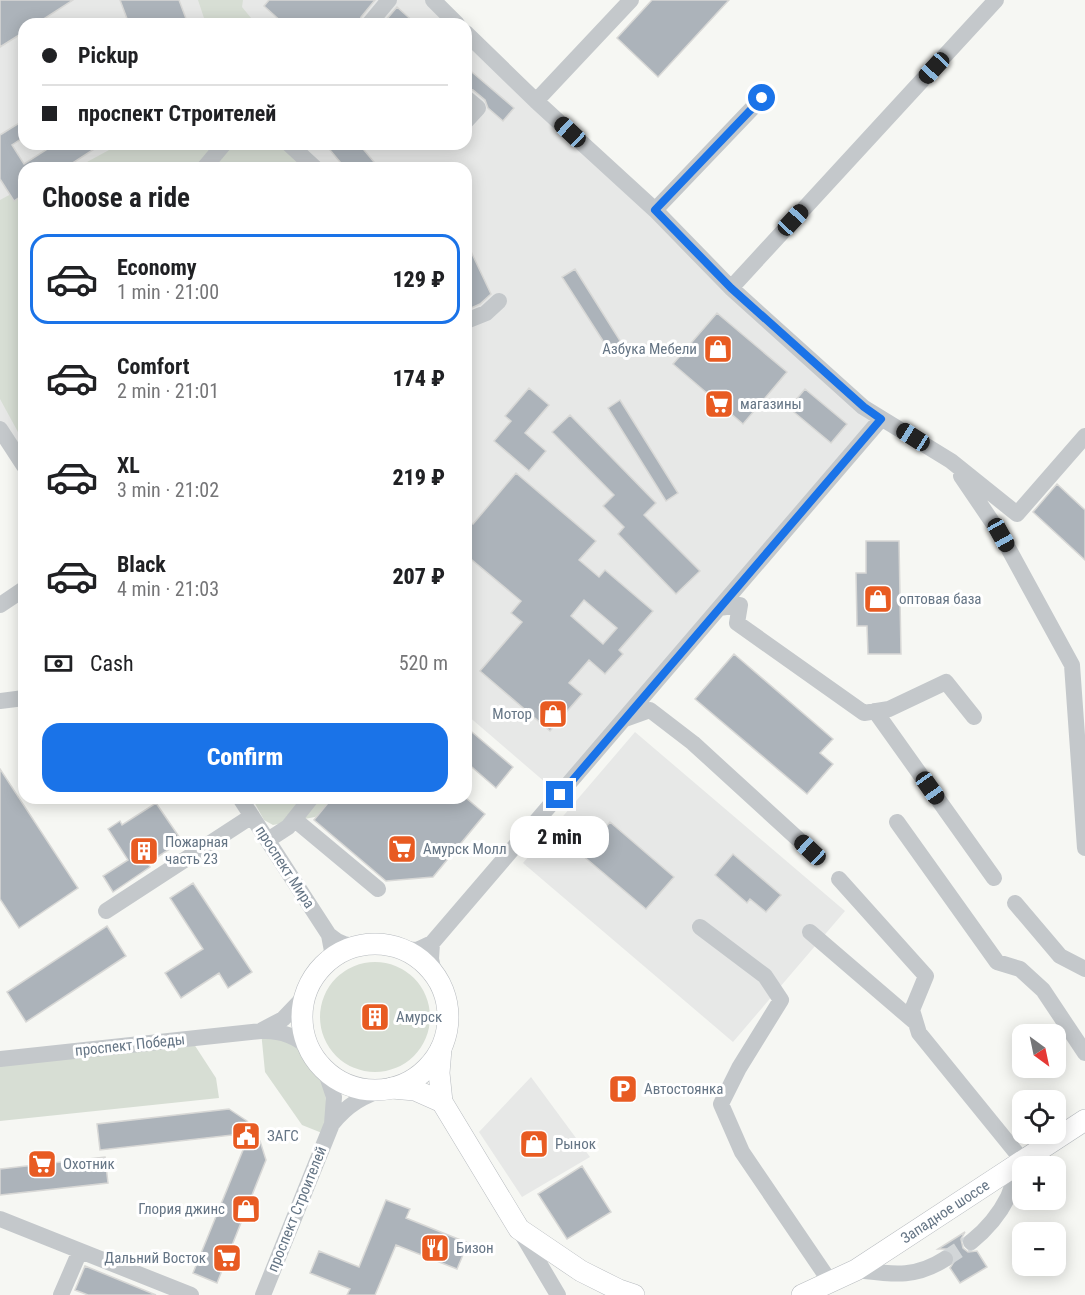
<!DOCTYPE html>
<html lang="en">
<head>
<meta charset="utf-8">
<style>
	:root { --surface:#fff; --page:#f6f6f6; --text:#202124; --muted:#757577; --line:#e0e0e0; --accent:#1a73e8 }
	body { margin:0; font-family:"Roboto Condensed",sans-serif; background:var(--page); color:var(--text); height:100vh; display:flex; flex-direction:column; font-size:22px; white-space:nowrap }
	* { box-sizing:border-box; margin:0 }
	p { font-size:20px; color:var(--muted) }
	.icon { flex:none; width:33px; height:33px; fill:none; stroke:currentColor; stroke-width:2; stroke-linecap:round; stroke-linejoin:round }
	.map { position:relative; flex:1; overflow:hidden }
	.details { position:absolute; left:18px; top:162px; width:454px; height:642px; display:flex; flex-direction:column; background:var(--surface); border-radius:18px; box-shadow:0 3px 15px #0003 }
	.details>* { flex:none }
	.hud { position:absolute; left:18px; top:18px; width:454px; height:132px; border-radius:18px; box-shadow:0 3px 15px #0003; display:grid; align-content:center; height:132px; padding:0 24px; background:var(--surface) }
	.needle { width:39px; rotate:147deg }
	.controls { position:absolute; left:1012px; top:1024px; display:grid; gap:12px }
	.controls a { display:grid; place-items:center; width:54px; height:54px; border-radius:12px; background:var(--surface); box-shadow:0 3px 15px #0003; font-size:30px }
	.end { position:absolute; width:27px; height:27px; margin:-14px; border:8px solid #1a73e8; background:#fff; box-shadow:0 0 0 3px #fff }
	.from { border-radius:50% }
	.bubble { position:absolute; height:42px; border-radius:18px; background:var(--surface); box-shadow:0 3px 15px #0003; font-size:20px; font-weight:800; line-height:42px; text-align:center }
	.car { position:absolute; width:18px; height:36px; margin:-18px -9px; border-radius:8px; box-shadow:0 0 4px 2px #0007; background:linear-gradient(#222 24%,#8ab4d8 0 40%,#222 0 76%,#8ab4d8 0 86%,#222 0) }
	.hud b { display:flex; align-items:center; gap:21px; height:57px; font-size:22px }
	.hud b+b { border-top:2px solid var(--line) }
	.hud i { width:15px; height:15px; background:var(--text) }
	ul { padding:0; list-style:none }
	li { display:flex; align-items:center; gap:18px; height:90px; margin:0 12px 9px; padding:0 12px; border:3px solid transparent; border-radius:18px }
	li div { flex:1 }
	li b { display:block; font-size:22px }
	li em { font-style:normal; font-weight:800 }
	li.active { border-color:var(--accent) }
	li>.icon { width:54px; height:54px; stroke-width:1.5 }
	h2 { padding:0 24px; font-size:27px; line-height:72px }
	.pay { display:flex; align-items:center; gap:15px; height:66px; padding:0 24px; font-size:22px }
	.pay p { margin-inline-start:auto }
	.button { display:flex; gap:12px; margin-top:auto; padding:12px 24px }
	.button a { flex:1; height:69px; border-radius:18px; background:var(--accent); color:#fff; font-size:24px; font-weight:800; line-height:69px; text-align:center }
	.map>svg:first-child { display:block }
	.built { fill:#e7e8e7 }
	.green { fill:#d7ded4 }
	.building { fill:#acb3ba; stroke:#d8d8d6; stroke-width:1.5; fill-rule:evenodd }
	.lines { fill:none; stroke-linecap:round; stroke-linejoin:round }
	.minor-tunnel { stroke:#d2d6d8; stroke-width:16; stroke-dasharray:16 8; stroke-linecap:butt }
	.major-casing { stroke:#b7bbbf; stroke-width:22 }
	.minor { stroke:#c4c8cb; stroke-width:16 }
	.major { stroke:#fff; stroke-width:21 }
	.route { stroke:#1a73e8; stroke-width:8 }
	.labels { text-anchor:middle; stroke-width:6; stroke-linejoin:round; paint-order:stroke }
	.poi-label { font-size:15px; fill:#657585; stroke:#fff; text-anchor:start }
	.street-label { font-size:15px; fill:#657585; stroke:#fff }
</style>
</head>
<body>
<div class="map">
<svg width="1085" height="1295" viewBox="0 0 1085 1295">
	<rect width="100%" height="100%" fill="#f6f7f3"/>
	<path class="built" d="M0,0H433L457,24H24V144H466L467,33L881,419L560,795L467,715L466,168H24V466L0,429Z
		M635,732L845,911L733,1042L523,863Z
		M531,1077L590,1157L522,1197L479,1132Z"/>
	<path class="green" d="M198,0H243L242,7L256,24H206Z
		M120,144H284L320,168H76Z
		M24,187V443L0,399V200Z
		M252,798H339L315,817L273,825L264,820Z
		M320 1017a55 55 0 1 1 110 0a55 55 0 1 1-110 0Z
		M261,1031L309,1048L325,1070L327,1135L302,1125L265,1072Z
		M190,1038L216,1078L219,1098L0,1121V1059Z"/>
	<path class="building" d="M0,0H73L36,24H24V32L0,47Z
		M120,0H179L188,24H129Z
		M269,0H375L361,17L359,24H284L264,6Z
		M652,0H729L658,77L617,38Z
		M397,7L416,24H391L386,20Z
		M466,67L514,108L503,121L488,108L485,100L473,90L466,88Z
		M24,120V137L12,145L24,164L55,144H102L65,168H24V194L14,201L0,179V135Z
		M325,144H359L379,168H345Z
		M466,241L491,294L480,304L469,309L466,304Z
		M575,269L624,347L612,355L562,277Z
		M717,313L787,372L743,424L673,364Z
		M529,388L549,405L525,433L546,451L529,471L494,441L511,421L505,416Z
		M805,389L847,424L831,443L789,408Z
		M620,400L678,493L666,501L608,408Z
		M570,415L656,503L644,515L700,571L676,594L618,534L624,527L603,506L614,495L552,432Z
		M516,473L596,541L579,560L599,577L605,570L653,611L619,650L623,654L605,674L589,660L569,683L582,694L550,731L480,671L522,622L511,613L521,601L466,555V519L473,524ZM584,600L617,628L603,644L571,616Z
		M1057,484L1085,510V560L1033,512Z
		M866,541H899L901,654H868L867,626H857L856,573H866Z
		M734,654L833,739L820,753L833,764L807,794L695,699Z
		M466,727L513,767L496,788L466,762Z
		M0,769L78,888L19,928L0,899Z
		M332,798H466L485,814L433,877L386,881L314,820Z
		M156,803L182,841L148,863L150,867L113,892L103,876L128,860L108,829L120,821L122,825Z
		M610,822L674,877L646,909L582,855Z
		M733,854L781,895L766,912L750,899L747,903L715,875Z
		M193,883L252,972L228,988L219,973L181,998L165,973L203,949L170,898Z
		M107,926L126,956L26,1022L7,992Z
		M229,1109L247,1121L260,1141L266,1160L217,1283L193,1273L243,1150L232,1135L100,1150L97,1124Z
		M105,1157L108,1183L0,1195V1169Z
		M582,1166L611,1212L567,1239L538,1194Z
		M386,1200L410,1209L406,1218L468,1243L457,1269L396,1245L375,1295H347L350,1289L310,1273L319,1251L359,1267Z
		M965,1232L961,1239L963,1248L968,1252L977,1251L987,1267L960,1283L950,1268L955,1260L954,1253L946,1249H938Z
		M85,1266L156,1295H88L75,1290Z"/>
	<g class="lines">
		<path class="minor-tunnel" d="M945,1259L971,1242"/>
		<g class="major-casing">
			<g id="major">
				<circle cx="375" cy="1017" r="73"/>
				<path d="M441,1049L439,1073L442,1102L519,1229L581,1271L619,1290L634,1295"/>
				<path d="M392,1088L415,1090L442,1102"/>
				<path id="s1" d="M802,1295L856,1270L1085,1120"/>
			</g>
		</g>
		<path class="minor" d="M433,0L457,24
			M369,24L389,0
			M466,33L536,101L655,210L731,288L863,407L951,461L1017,514L1085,436
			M466,98L478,108L466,121
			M536,101L631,0
			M289,144L315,168
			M204,168L224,144
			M655,210L762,98
			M731,288L996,0
			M466,321L486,313L499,301
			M0,429L24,466
			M961,476L1001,535L1072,665L1085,848
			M0,605L24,589
			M719,608L740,605L737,623L864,713L889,709L946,682L974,717
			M0,701L24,698
			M875,711L994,878
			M625,719L650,710L693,743L810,850
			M240,798L329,935C339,944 349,947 363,945
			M294,819L378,889
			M897,822L997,962L1020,969L1043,990L1085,1053
			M268,840L288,827L311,798
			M839,879L926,976L912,1010L919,1033L1023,1161C1016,1172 1013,1185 1008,1197C999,1215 986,1230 971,1242
			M1015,903L1060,956L1085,969
			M106,911L252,816
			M700,927L765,976L781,1000L739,1068L721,1104L742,1152L831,1283
			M810,932L916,1023
			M432,943L431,959L434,973
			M402,949L417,950L432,943L881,419
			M327,962L332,951L329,935
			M262,1030L283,1019L305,996
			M0,1059L261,1031C280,1030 295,1035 309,1048
			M332,1124C347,1105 364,1095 387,1088
			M0,1219L191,1295
			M520,1231L558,1295
			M856,1270C891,1274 914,1279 945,1259
			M61,1295L80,1251
			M263,1295L332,1124L334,1097L325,1070"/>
		<use href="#major" class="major"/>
	</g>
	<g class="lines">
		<path class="route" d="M560,795L881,419L864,407L731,288L655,210L762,98"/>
	</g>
	<defs>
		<g id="shop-square" transform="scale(1.5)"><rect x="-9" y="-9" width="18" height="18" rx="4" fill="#e85b22" stroke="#fff"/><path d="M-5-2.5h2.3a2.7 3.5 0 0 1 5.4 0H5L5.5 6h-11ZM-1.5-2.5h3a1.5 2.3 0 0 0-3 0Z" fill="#fff"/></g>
		<g id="supermarket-square" transform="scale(1.5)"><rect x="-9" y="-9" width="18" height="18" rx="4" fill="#e85b22" stroke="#fff"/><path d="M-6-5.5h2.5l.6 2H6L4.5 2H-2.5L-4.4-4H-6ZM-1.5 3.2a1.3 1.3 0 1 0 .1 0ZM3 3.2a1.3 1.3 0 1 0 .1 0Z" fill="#fff"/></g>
		<g id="building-square" transform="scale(1.5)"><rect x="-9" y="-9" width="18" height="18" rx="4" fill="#e85b22" stroke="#fff"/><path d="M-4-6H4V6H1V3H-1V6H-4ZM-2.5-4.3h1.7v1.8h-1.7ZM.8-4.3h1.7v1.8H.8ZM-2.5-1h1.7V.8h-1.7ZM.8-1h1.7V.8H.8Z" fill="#fff"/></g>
		<g id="parking-square" transform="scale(1.5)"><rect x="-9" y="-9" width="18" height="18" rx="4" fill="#e85b22" stroke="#fff"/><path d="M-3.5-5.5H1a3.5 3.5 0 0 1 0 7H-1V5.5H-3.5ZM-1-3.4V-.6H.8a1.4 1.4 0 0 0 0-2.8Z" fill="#fff"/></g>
		<g id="civic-square" transform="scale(1.5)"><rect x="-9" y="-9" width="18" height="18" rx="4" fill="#e85b22" stroke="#fff"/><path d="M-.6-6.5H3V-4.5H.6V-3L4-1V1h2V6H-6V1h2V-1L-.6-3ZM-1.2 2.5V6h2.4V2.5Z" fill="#fff"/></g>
		<g id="restaurant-square" transform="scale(1.5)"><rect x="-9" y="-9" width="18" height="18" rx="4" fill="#e85b22" stroke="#fff"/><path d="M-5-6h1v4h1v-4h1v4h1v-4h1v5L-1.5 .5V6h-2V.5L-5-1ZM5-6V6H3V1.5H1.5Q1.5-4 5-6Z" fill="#fff"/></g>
	</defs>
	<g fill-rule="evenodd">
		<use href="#shop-square" x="718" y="349"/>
		<use href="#supermarket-square" x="719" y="404"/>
		<use href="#shop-square" x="878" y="599"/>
		<use href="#shop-square" x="553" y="714"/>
		<use href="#supermarket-square" x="402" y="849"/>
		<use href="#building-square" x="144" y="851"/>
		<use href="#building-square" x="375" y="1017"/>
		<use href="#parking-square" x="623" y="1089"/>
		<use href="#civic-square" x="246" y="1136"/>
		<use href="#shop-square" x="534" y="1144"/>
		<use href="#supermarket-square" x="42" y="1164"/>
		<use href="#shop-square" x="246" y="1209"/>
		<use href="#restaurant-square" x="435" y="1248"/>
		<use href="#supermarket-square" x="227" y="1258"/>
	</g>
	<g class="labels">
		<g class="poi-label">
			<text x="697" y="354" text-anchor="end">Азбука Мебели</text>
			<text x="740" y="409">магазины</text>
			<text x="899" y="604">оптовая база</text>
			<text x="532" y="719" text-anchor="end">Мотор</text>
			<text x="165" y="847">Пожарная<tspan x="165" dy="17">часть 23</tspan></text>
			<text x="423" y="854">Амурск Молл</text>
			<text x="396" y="1022">Амурск</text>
			<text x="644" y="1094">Автостоянка</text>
			<text x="267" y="1141">ЗАГС</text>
			<text x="555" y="1149">Рынок</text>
			<text x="63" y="1169">Охотник</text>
			<text x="225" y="1214" text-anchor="end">Глория джинс</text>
			<text x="456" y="1253">Бизон</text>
			<text x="206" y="1263" text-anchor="end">Дальний Восток</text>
		</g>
		<g class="street-label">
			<text transform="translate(285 867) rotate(57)" y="5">проспект Мира</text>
			<text transform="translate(130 1045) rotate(-6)" y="5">проспект Победы</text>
			<text transform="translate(297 1209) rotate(-68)" y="5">проспект Строителей</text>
			<text dy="5" stroke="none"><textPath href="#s1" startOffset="166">Западное шоссе</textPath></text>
		</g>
	</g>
</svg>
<div class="controls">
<a><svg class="needle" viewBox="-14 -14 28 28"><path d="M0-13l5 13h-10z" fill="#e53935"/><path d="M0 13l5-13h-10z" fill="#757577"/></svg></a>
<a><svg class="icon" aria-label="locate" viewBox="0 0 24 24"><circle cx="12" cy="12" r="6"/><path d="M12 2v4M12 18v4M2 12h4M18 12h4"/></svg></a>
<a>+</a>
<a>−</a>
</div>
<i class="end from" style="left:762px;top:98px"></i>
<i class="end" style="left:560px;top:795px"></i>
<div class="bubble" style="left:510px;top:816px;width:99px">2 min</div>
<i class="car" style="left:934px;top:68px;rotate:223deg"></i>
<i class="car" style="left:570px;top:132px;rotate:313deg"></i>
<i class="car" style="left:793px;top:220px;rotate:43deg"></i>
<i class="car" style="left:913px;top:437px;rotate:302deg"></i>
<i class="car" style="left:1001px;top:535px;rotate:151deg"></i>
<i class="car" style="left:930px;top:788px;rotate:145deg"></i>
<i class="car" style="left:810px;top:850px;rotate:313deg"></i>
<div class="hud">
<b><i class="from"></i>Pickup</b>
<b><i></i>проспект Строителей</b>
</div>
<section class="details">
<h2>Choose a ride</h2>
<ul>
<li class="active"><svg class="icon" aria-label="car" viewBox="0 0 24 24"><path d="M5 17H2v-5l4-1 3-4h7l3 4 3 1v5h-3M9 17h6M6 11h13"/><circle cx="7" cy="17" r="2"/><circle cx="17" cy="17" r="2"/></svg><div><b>Economy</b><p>1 min · 21:00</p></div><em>129 ₽</em></li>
<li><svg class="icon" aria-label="car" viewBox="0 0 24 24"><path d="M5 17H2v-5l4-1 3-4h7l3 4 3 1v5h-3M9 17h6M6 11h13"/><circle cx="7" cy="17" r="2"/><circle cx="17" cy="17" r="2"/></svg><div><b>Comfort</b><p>2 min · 21:01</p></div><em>174 ₽</em></li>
<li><svg class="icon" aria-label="car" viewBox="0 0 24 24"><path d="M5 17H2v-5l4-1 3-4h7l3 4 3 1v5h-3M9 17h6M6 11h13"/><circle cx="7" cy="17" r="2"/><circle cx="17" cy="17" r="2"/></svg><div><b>XL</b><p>3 min · 21:02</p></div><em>219 ₽</em></li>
<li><svg class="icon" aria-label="car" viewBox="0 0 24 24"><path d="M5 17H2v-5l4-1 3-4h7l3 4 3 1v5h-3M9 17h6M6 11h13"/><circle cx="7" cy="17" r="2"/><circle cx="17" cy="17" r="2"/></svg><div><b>Black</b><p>4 min · 21:03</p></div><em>207 ₽</em></li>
</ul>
<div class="pay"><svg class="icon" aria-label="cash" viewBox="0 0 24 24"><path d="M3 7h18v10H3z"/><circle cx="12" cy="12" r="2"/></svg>Cash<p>520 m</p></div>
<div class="button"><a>Confirm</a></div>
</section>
</div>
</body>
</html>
